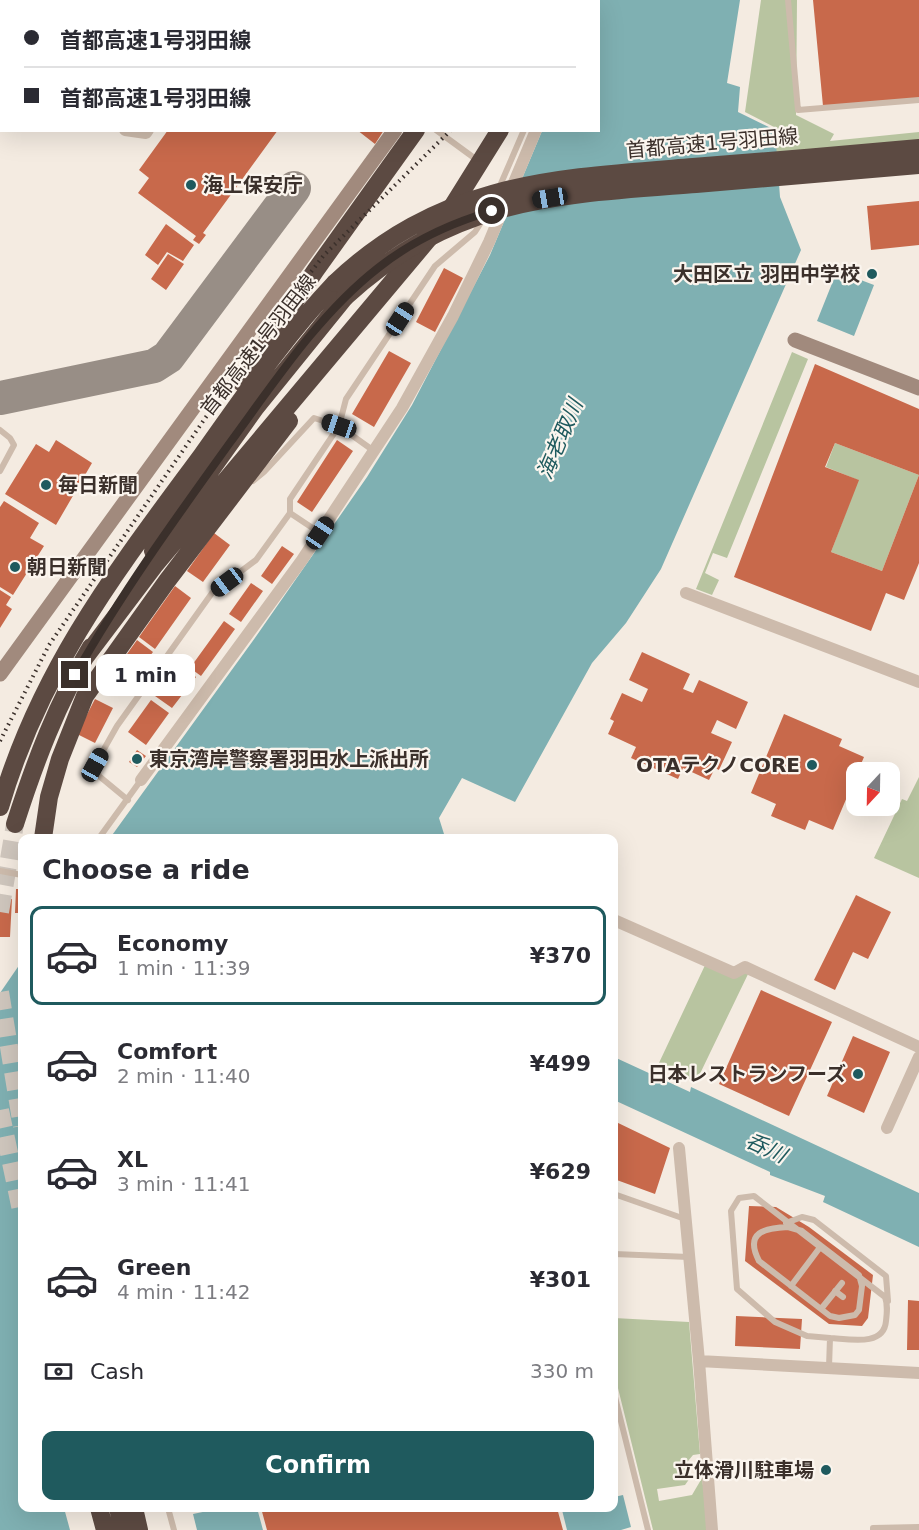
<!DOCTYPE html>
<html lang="en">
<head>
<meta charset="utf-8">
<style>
	:root { --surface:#fff; --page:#f2f2f3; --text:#2b2b33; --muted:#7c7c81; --line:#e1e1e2; --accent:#1f5a5e }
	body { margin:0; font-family:"DejaVu Sans","Noto Sans JP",sans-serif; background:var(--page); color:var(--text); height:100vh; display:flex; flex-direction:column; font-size:22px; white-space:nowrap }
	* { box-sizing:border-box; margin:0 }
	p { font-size:20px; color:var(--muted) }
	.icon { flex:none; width:33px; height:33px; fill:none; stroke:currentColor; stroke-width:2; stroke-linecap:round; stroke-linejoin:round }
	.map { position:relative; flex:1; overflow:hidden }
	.panel { position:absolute; left:18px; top:834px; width:600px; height:678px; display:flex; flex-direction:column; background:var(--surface); border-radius:12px; box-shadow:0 6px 24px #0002 }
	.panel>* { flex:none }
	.top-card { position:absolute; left:0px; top:0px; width:600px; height:132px; box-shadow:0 6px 24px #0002; display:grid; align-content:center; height:132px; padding:0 24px; background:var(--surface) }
	.needle { width:39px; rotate:202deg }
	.controls { position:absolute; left:846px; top:762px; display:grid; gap:12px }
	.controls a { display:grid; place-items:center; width:54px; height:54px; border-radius:12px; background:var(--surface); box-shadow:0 6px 24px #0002; font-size:30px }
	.end { position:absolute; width:27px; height:27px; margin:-14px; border:8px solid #3b302b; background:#fff; box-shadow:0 0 0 3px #fff }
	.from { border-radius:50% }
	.bubble { position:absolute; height:42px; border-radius:12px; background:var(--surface); box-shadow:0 6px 24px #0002; font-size:20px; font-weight:600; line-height:42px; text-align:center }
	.car { position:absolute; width:18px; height:36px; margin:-18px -9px; border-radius:8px; box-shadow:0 0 4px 2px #0007; background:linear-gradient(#222 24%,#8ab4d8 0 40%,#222 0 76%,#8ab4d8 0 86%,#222 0) }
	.top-card b { display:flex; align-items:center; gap:21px; height:57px; font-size:22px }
	.top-card b+b { border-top:2px solid var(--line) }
	.top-card i { width:15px; height:15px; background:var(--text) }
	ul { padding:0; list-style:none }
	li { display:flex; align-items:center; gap:18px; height:99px; margin:0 12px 9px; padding:0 12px; border:3px solid transparent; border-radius:12px }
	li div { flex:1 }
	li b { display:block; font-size:22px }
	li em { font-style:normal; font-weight:600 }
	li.current { border-color:var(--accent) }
	li>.icon { width:54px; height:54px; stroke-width:1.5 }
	h2 { padding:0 24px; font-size:27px; line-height:72px }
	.pay { display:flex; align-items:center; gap:15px; height:66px; padding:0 24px; font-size:22px }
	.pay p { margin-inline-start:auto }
	.action { display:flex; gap:12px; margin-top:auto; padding:12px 24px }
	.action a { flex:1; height:69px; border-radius:12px; background:var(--accent); color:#fff; font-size:24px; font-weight:600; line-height:69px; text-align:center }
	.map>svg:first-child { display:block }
	.green { fill:#b8c4a0 }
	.water { fill:#7fb0b2 }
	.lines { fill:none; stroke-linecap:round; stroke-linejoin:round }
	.taxiway { stroke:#988e86; stroke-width:34 }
	.building { fill:#c8694b; fill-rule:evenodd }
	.highway-tunnel { stroke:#cfc6bd; stroke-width:18; stroke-dasharray:18 9; stroke-linecap:butt }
	.lane { stroke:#cdbbac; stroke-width:6 }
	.street { stroke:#cdbbac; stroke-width:12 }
	.secondary { stroke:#a18a7d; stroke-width:15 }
	.highway { stroke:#5c4a42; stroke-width:18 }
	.rail { stroke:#3b302b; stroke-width:4; stroke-dasharray:1.5 4.5; stroke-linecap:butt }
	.highway-bridge { stroke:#5c4a42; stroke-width:18 }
	.route { stroke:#3b302b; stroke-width:8 }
	.poi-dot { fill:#1f5a5e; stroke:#fbf5ee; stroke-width:2 }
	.labels { text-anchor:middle; stroke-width:4.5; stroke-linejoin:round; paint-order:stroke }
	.street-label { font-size:20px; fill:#3b302b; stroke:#fbf5ee }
	.poi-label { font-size:20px; font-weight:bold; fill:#3b302b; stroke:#fbf5ee; text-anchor:start }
	.water-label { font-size:21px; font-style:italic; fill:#1f5a5e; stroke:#fbf5ee }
</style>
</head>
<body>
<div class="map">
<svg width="919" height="1530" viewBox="0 0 919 1530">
	<rect width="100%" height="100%" fill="#f4ebe1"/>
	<path class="green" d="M761,0H797L796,115L834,134L830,141L919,132V147L775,161L776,128L745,112Z
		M792,352L808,359L727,558L713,553L705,573L719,580L712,595L696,589Z
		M835,443L919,475L882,571L831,552L858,480L826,467Z
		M919,777V878L874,858L902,799L907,801Z
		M707,961L750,970L696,1082L658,1065Z
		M614,1318L689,1322L700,1454L693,1455L688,1461L690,1478L685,1485L657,1489L659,1501L692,1495L702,1478L709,1530H653L614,1372Z"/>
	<path class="water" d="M591,0H740L727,83L740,87L738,112L775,130L780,197L801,250L661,569L626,623L592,663L515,802L462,778L439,818L444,834L453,838H110L257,635L367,477L412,405L490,255L542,131L598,130V2Z
		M837,271L874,285L854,336L817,321Z
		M22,961V1508H64L70,1530H0V993Z
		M614,1057L690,1092L691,1087L919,1193V1247L823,1202L825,1196L770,1175V1172L614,1100Z
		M623,1495L631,1527L621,1530H567L562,1510L573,1508H614V1497Z
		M222,1508H257L263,1530H197L193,1514Z"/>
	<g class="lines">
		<path class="taxiway" d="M0,398L154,366L168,357L294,188"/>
	</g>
	<path class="building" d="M813,0H919V98L823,106Z
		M168,130H278L203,233L206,235L199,244L193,240L196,236L138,193L149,178L139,170Z
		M357,130H384L375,144Z
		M919,201V245L871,250L867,206Z
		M166,224L194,245L183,261L167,252L158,265L145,255Z
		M168,254L184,264L166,290L151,279Z
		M444,268L463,278L435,332L416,322Z
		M389,351L411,363L374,427L352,414Z
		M815,364L919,409V563L904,600L886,593L871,631L734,577ZM835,443L919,475L882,571L831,552L859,480L825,467Z
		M56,440L92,463L56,525L5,494L36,444L49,452Z
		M337,440L353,451L312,512L297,502Z
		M4,501L39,523L30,538L44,546L13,595L0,587V507Z
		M214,533L230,545L203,582L187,571Z
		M282,546L294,554L272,584L261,576Z
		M251,583L263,591L241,622L229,614Z
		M175,586L191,598L155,649L139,637Z
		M0,590L11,597L6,605L12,609L0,628Z
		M224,621L235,629L201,676L190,668Z
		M137,640L153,652L138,672L122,661Z
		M642,652L690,674L683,689L693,693L699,680L748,702L736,729L717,720L711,733L732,742L719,770L715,768L709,780L683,768L678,779L631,758L636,747L608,734L614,721L610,719L622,693L642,702L648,689L629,680Z
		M179,664L196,677L172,708L155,696Z
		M95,699L113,708L95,743L77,734Z
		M151,700L169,713L146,745L128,732Z
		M784,714L842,739L839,746L864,757L833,830L809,820L805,830L771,816L776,804L751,793Z
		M137,750L146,756L137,767L129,762Z
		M16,889H22V913H15Z
		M856,895L891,912L868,959L853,952L835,990L814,980Z
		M0,899H12L10,937H0Z
		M761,990L832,1022L789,1116L719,1084Z
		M853,1036L890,1052L864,1113L827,1096Z
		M614,1121L670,1148L655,1194L614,1179Z
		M749,1206L776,1207L809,1227L873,1275L868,1318L862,1326L829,1324L745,1261Z
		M908,1300L919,1301V1350H907Z
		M736,1316L802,1319L800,1349L735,1346Z
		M261,1508H557L563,1530H267Z"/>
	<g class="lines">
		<path class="highway-tunnel" d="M0,912L15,824
			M0,992L22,1126
			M0,1110L22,1215"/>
		<path class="lane" d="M788,0L798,110L919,100
			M436,130L477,160
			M499,188L524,130
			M0,430L10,438L14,445L0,471
			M253,481L264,472L314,418L339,426L374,451
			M290,513V499L339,426L346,399L435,266L475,232L482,221
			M128,800L99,776L95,765L117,726L212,593L256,560L290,513L320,533
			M99,838L141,780
			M0,871L22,875
			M614,1194L685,1219
			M786,1223L802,1217L814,1220L886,1276L888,1301
			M788,1227L802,1231L859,1275L862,1286L859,1310L855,1315L839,1318L830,1316L759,1261C744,1232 765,1228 788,1227Z
			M614,1254L689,1257
			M791,1286L821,1246
			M835,1291L843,1297
			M821,1309L842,1283
			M829,1367L830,1338L807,1336L775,1322L737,1289L731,1211L739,1198L754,1196L885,1297C888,1305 887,1312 886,1321C884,1347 849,1339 830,1338
			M614,1393L648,1530
			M168,1508L174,1530
			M873,1530V1528L919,1527"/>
		<path class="street" d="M73,0V2
			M413,2L414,0
			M574,2V0
			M125,130L146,133L148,130
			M686,593L919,682
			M141,780L302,560L402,408L453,316L489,242L536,130
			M614,920L734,973L745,967L919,1047
			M887,1128L919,1057
			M679,1148L699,1361L712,1530
			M699,1361L919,1373"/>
		<path class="secondary" d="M158,0L160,2
			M378,0L380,2
			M300,2L301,0
			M795,340L919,388
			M0,674L395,130"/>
		<path class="highway" d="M509,2L510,0
			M559,2L560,0
			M447,215L500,130
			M241,382L315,271L416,130
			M153,551L256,407L345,297
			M86,656L154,566L430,237
			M0,807C41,667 117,570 202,455C244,396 285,336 335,283
			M15,824C35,762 57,703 91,647
			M43,838L49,797L60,759L85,696L167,581L289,421
			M99,1508L105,1530
			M118,1508L123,1530
			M134,1508L139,1530"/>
		<path class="rail" d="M543,2L544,0
			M0,741L49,645L259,340L324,255L451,130"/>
		<path class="highway-bridge" d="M335,283C441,182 555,178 693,167C768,161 844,155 919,148
			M345,297C455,197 556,195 696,184C771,177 845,171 919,165"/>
	</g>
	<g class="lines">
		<path class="route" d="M75,675C121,594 175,519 229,444C274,383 318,315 378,268C412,241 451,223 492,211"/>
	</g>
	<g class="poi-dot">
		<circle cx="191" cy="185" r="6"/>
		<circle cx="872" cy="274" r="6"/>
		<circle cx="46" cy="485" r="6"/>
		<circle cx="15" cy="567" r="6"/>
		<circle cx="137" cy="759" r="6"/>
		<circle cx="812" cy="765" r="6"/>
		<circle cx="858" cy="1074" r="6"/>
		<circle cx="826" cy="1470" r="6"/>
	</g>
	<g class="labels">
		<g class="street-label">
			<text transform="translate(712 143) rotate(-5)" y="7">首都高速1号羽田線</text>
			<text transform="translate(258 345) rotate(-52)" y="7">首都高速1号羽田線</text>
		</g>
		<g class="poi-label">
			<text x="203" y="192">海上保安庁</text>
			<text x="860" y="281" text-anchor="end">大田区立 羽田中学校</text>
			<text x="58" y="492">毎日新聞</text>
			<text x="27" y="574">朝日新聞</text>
			<text x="149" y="766">東京湾岸警察署羽田水上派出所</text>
			<text x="800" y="772" text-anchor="end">OTAテクノCORE</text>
			<text x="846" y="1081" text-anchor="end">日本レストランフーズ</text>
			<text x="814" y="1477" text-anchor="end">立体滑川駐車場</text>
		</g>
		<g class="water-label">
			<text transform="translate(560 439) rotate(-67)" y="7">海老取川</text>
			<text transform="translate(766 1148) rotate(25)" y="7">呑川</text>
		</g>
	</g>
</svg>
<div class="controls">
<a><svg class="needle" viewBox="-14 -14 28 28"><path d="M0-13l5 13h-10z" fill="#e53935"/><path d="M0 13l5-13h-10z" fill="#7c7c81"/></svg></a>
</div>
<i class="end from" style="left:492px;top:211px"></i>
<i class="end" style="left:75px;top:675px"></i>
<div class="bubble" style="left:96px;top:654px;width:99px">1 min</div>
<i class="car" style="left:550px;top:198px;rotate:261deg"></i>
<i class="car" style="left:400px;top:319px;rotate:33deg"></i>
<i class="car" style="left:339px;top:426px;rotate:289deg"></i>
<i class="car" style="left:320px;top:533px;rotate:34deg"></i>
<i class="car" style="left:227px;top:582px;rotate:233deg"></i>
<i class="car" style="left:95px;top:765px;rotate:29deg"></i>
<div class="top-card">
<b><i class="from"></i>首都高速1号羽田線</b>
<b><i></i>首都高速1号羽田線</b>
</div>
<section class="panel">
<h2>Choose a ride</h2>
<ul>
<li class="current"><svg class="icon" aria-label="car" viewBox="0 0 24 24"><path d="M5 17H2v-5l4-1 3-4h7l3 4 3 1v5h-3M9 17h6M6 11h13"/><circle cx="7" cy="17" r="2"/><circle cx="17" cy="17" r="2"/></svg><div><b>Economy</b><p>1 min · 11:39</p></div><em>¥370</em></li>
<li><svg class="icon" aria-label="car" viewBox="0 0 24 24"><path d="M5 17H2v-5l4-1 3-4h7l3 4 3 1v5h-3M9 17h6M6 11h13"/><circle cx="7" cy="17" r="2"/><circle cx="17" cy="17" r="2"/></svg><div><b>Comfort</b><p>2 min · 11:40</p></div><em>¥499</em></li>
<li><svg class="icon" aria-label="car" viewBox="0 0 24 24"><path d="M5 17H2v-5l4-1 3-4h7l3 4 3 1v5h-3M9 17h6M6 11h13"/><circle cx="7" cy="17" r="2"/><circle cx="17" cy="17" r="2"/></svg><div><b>XL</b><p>3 min · 11:41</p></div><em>¥629</em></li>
<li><svg class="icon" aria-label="car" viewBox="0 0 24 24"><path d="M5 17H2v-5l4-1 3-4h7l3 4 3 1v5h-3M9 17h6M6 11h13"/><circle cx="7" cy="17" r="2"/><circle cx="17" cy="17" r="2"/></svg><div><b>Green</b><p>4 min · 11:42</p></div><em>¥301</em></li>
</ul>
<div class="pay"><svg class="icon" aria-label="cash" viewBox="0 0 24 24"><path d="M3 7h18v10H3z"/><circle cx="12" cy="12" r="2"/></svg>Cash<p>330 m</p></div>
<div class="action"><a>Confirm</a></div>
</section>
</div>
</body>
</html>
